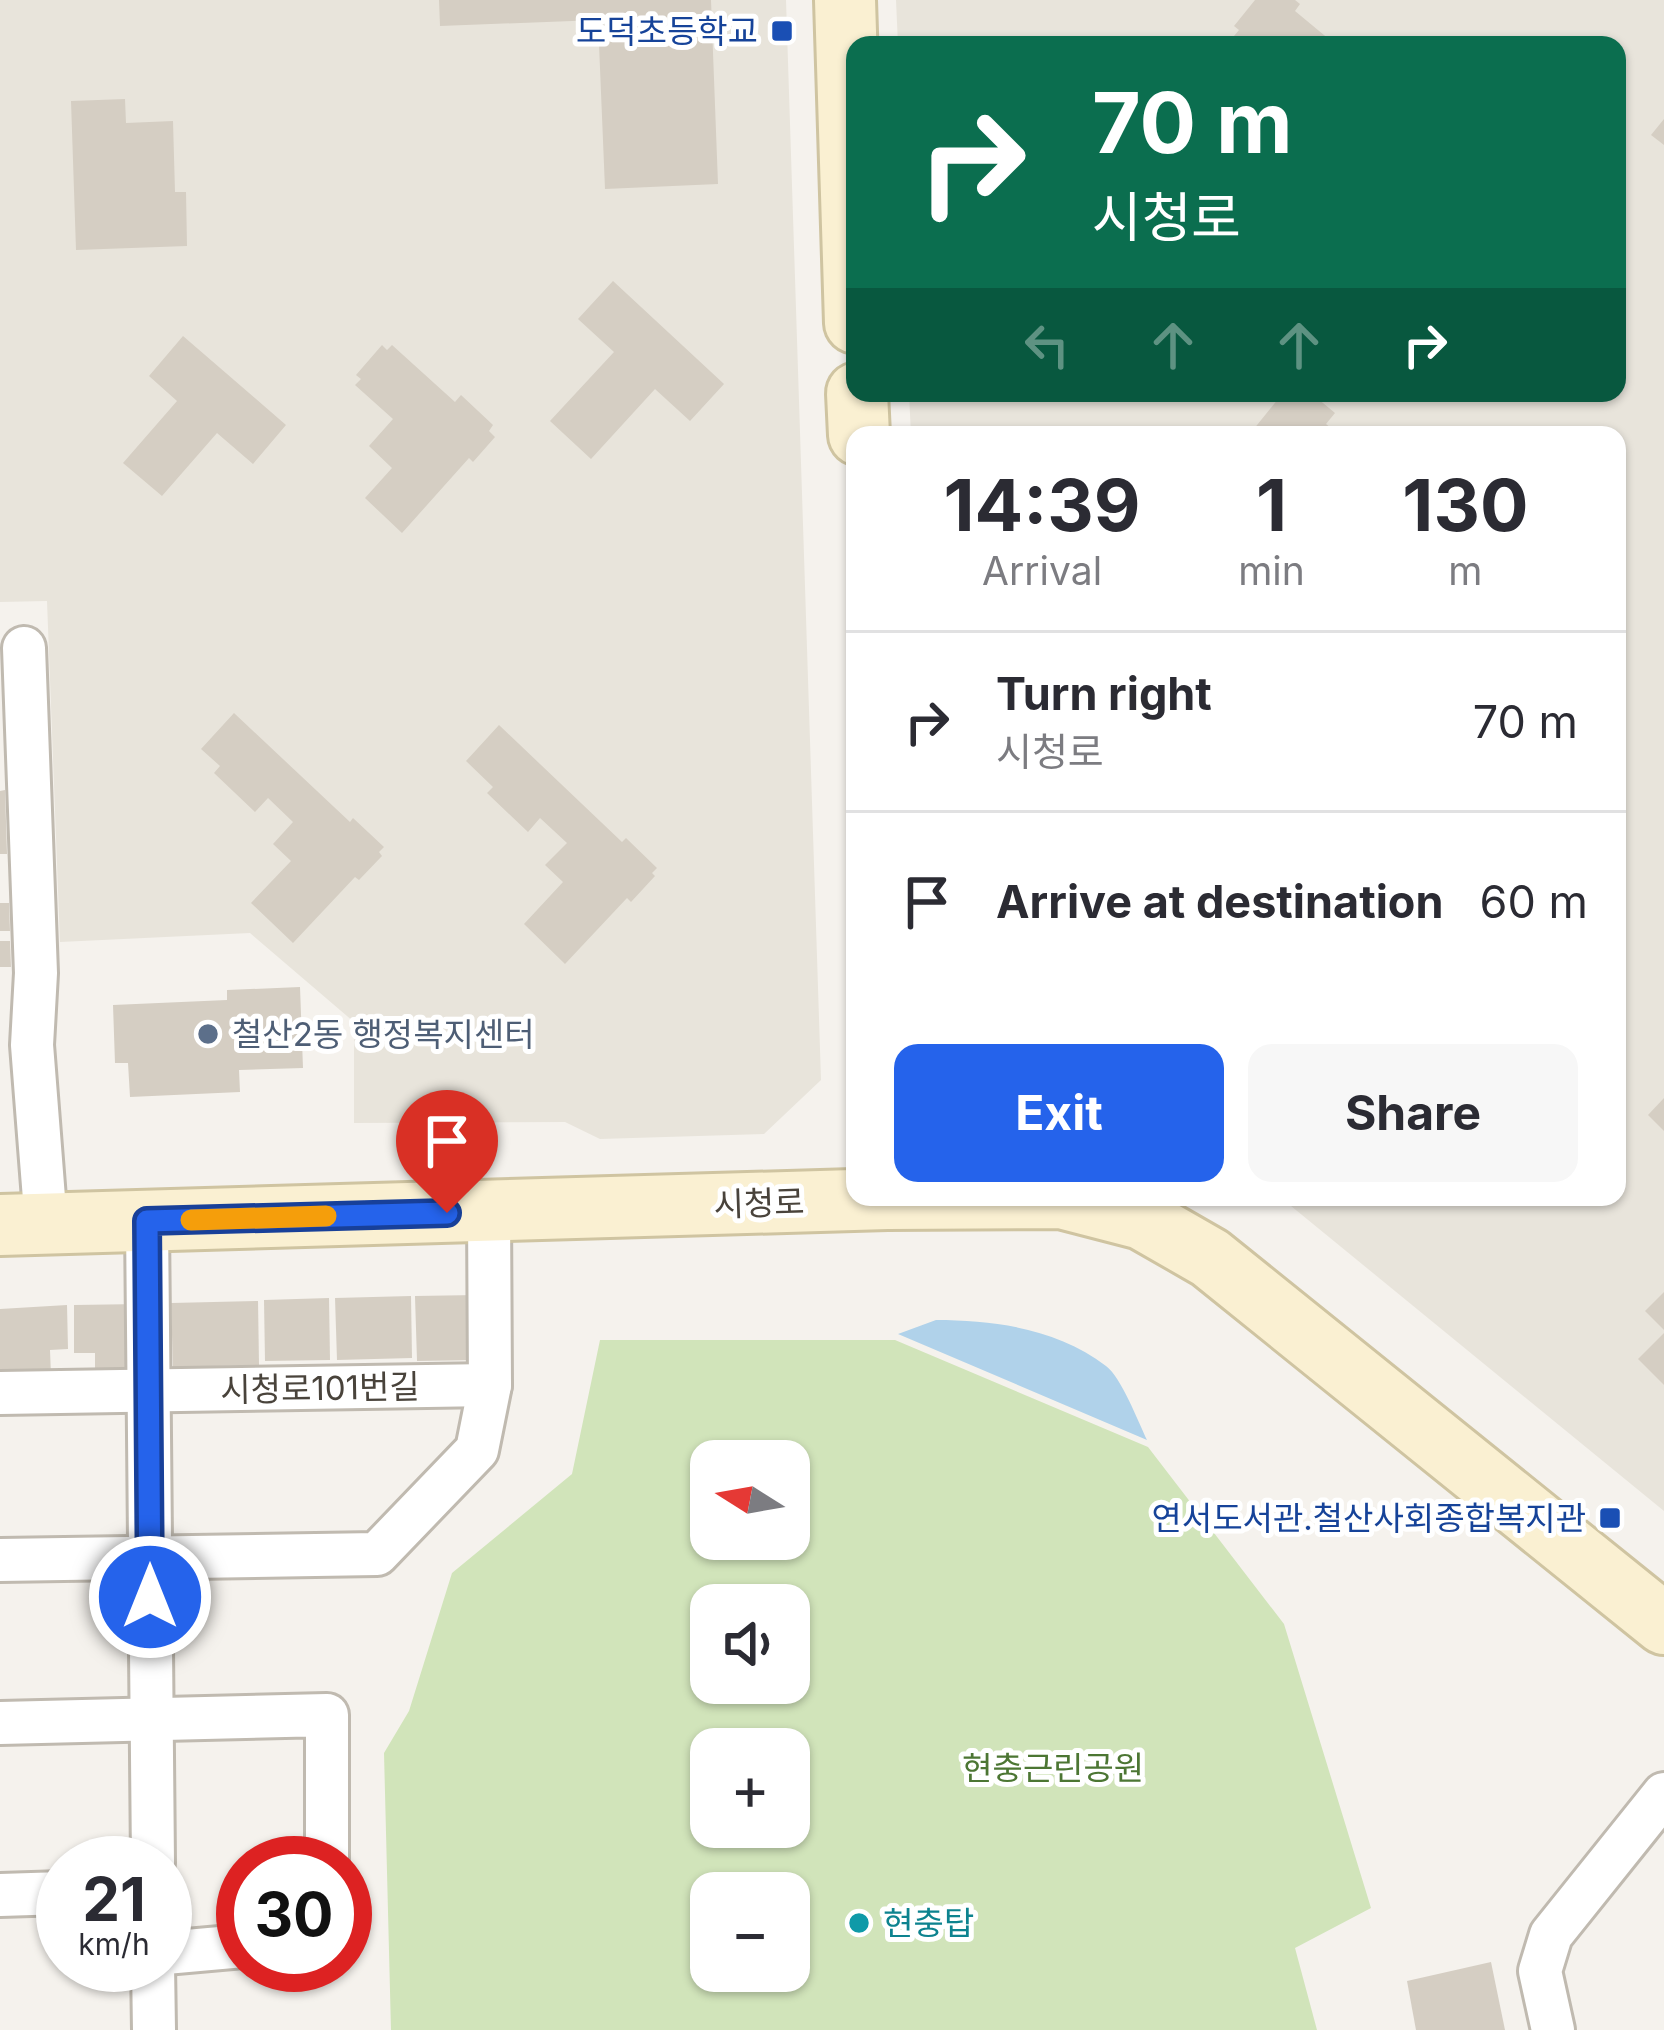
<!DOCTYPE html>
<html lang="en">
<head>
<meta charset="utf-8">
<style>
  :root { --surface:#fff; --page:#f7f7f7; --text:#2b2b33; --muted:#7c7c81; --line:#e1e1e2; --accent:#2563eb }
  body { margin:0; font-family:Inter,"Noto Sans KR",sans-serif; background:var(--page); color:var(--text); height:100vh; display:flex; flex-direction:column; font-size:45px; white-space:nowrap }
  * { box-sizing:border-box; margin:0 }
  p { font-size:39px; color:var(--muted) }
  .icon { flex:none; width:66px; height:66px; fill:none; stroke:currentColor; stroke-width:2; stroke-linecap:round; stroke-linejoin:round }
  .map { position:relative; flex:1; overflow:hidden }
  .side { position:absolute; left:846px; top:426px; width:780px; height:780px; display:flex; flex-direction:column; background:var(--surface); border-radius:24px; box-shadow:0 3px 9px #0004 }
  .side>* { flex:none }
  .guide { position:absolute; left:846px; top:36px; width:780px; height:366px; border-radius:24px; box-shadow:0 3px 9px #0004; background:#0b6e4f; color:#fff; overflow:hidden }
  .needle { width:78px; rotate:281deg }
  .fabs { position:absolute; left:690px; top:1440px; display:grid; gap:24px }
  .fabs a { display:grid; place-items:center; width:120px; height:120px; border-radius:24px; background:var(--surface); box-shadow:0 3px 9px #0004; font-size:60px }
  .speed { position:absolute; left:36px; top:1836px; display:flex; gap:24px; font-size:60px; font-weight:700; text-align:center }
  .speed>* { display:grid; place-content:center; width:156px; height:156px; border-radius:50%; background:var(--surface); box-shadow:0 3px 9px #0004; line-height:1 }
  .speed small { font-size:30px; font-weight:400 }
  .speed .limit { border:18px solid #d22; background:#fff; color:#111 }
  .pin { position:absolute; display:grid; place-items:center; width:102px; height:102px; color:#fff; margin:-123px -51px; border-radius:50% 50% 50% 0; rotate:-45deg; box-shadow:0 0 12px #0007 }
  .pin .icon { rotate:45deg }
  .me { position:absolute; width:132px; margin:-66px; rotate:0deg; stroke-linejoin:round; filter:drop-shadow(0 0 9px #0008) }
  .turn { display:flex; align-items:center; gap:42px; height:252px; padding:0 48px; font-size:54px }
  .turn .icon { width:156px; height:156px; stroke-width:2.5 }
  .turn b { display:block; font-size:84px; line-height:102px }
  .lanes { display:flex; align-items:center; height:114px; padding:0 48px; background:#0003; justify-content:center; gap:60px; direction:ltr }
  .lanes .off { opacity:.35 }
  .eta { display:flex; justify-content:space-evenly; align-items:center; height:204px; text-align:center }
  .eta b { font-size:72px; font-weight:700; line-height:84px }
  .action { display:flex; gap:24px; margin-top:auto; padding:24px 48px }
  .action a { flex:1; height:138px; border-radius:24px; background:var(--accent); color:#fff; font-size:48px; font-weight:700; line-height:138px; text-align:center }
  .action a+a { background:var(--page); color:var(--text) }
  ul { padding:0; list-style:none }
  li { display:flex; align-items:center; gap:36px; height:180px; padding:0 48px; border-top:3px solid var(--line) }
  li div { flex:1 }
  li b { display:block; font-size:45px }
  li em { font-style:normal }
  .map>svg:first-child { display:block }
  .residential { fill:#e8e4db }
  .green { fill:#d1e4ba; fill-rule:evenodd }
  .water { fill:#b0d2ea }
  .building { fill:#d5cec3 }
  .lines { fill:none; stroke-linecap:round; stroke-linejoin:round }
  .minor-casing { stroke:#c0bab0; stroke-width:48 }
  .secondary-casing { stroke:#cfc4a1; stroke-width:66 }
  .minor { stroke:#fff; stroke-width:42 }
  .secondary { stroke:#faf0d2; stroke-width:60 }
  .route-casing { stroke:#184099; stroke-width:30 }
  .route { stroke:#2563eb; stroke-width:21 }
  .slow { stroke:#f59e0b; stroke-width:21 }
  .transit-dot { fill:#1a4fb4; stroke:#fff; stroke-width:4.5 }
  .service-dot { fill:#5c6f8a; stroke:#fff; stroke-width:4.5 }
  .culture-dot { fill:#0f9aa8; stroke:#fff; stroke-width:4.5 }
  .labels { text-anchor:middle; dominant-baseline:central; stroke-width:10; stroke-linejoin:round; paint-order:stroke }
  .transit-label { font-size:33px; fill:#164399; stroke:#fff; text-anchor:end }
  .service-label { font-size:33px; fill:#4e5e75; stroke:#fff; text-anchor:start }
  .street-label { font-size:33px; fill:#49433b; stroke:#fff }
  .park-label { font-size:33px; fill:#4c7633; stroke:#fff }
  .culture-label { font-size:33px; fill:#0d838f; stroke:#fff; text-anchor:start }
</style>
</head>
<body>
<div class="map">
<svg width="1664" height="2030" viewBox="0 0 1664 2030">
  <rect width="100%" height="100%" fill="#f5f2ed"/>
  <!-- residential -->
  <g class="residential">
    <path d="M0 0H786L821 1080 764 1134 600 1139 565 1122 354 1123V1022L250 933 60 942 47 601 0 602Z"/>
    <path d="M896 0H1664V1511L1280 1197H1617V435H911L909 393H1617V45H898Z"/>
  </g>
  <!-- green -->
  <path class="green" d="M600 1340H895L1148 1447 1284 1624 1371 1908 1295 1948 1317 2030H391L384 1753 409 1711 452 1573 572 1474ZM711 1461H789V1539H711ZM711 1605H789V1683H711ZM711 1749H789V1827H711ZM789 1893V1971H711V1893Z"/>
  <!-- water -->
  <path class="water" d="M936 1320C995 1320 1058 1329 1106 1366 1121 1377 1138 1421 1147 1440L898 1334Z"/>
  <!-- building -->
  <g class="building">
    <path d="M439 0H711L718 184 605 189 598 20 440 26Z"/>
    <path d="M1255 0H1295L1300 4 1295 11 1336 45H1232L1229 42 1239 30 1234 26Z"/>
    <path d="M125 99 126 123 173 121 175 192H186L187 246 76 250 71 101Z"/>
    <path d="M1664 119V145L1651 135Z"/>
    <path d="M613 281 724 384 690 421 655 389 591 459 550 421 614 352 578 319Z"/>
    <path d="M183 336 286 425 253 464 217 433 162 496 123 463 177 401 149 376Z"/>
    <path d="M382 345 387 350 392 345 455 402 461 395 493 425 489 431 495 437 473 462 469 458 402 533 365 498 392 468 369 446 393 419 355 385 361 379 356 375Z"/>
    <path d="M1283 393H1311L1335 413 1326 424 1340 435H1260L1253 430Z"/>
    <path d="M234 713 350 822 353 818 384 847 379 852 382 856 359 880 355 877 293 943 251 903 291 861 273 844 293 822 268 798 255 812 214 773 220 766 201 749Z"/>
    <path d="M499 725 622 842 626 838 657 868 652 873 655 876 631 902 627 898 565 964 524 924 563 882 545 865 567 843 540 818 528 832 487 793 493 787 466 761Z"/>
    <path d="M5 790 7 854H0V791Z"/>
    <path d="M0 903H9L10 931H0Z"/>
    <path d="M0 941H10L11 967H0Z"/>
    <path d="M300 987 303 1068 239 1070 240 1092 130 1097 128 1063H115L113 1005 227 1000V990Z"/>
    <path d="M1664 1098V1131L1648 1115Z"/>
    <path d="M1664 1292V1330L1645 1311Z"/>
    <path d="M477 1295 479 1360 417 1361 415 1296Z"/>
    <path d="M411 1296 412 1358 337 1360 335 1298Z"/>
    <path d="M329 1298 330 1360 265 1361 264 1300Z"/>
    <path d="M258 1301 259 1365 173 1367 171 1303Z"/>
    <path d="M141 1304 143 1372H95V1353H74V1305Z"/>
    <path d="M67 1305 68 1349 50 1350 51 1376 0 1378V1309Z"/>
    <path d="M1664 1333V1385L1638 1359Z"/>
    <path d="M1491 1962 1505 2030H1416L1407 1981Z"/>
  </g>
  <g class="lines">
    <!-- minor casing -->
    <g class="minor-casing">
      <g id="minor">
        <path d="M24 648 36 973 32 1045 46 1224"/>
        <path d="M147 1221 153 1863"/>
        <path d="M0 1393 490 1385"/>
        <path d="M0 1560 377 1554 477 1450 490 1385 489 1212"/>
        <path d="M0 1723 327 1715V1863"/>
        <path d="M0 1895 63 1893"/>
        <path d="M165 1953 243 1946"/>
        <path d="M153 1965 154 2030"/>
        <path d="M1553 2030 1540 1971 1551 1935 1664 1794"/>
      </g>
    </g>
    <!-- secondary casing -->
    <g class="secondary-casing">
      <g id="secondary">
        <path d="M845 0 855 323"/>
        <path d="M857 393 859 435"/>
        <path d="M0 1225 887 1199 1061 1198 1142 1219 1210 1258 1664 1624"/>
      </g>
    </g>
    <!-- minor -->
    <use href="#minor" class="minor"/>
    <!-- secondary -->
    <use href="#secondary" class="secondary"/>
  </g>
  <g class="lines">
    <!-- route casing -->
    <g class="route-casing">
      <path id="route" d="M150 1597 147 1221 447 1213"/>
    </g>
    <!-- route -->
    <use href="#route" class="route"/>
    <!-- slow -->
    <path class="slow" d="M191 1220 326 1216"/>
  </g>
  <!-- markers -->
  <g class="transit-dot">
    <rect x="770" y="19" width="24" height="24" rx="6"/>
    <rect x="1598" y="1506" width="24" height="24" rx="6"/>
  </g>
  <circle class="service-dot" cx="208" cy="1034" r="12"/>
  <circle class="culture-dot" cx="859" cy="1923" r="12"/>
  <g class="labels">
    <!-- transit labels -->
    <g class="transit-label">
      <text x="758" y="31">도덕초등학교</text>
      <text x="1586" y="1518">연서도서관.철산사회종합복지관</text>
    </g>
    <!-- service labels -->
    <g class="service-label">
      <text x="232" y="1034">철산2동 행정복지센터</text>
    </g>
    <!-- street labels -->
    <g class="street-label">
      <text transform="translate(759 1203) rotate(-2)">시청로</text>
      <text transform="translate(320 1388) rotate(-1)">시청로101번길</text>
    </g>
    <!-- park labels -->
    <g class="park-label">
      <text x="1053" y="1768">현충근린공원</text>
    </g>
    <!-- culture labels -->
    <g class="culture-label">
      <text x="883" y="1923">현충탑</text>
    </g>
  </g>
</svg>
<div class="fabs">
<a><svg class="needle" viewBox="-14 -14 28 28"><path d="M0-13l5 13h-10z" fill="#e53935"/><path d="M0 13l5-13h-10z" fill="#7c7c81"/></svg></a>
<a><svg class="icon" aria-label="sound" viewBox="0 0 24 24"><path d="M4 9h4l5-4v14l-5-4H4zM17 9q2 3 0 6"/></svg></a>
<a>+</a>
<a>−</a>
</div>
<div class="speed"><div>21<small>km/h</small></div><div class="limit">30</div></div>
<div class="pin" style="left:447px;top:1213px;background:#d93025"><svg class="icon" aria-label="arrive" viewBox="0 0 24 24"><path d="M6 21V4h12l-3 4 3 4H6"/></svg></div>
<svg class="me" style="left:150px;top:1597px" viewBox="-20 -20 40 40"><circle r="17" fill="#2563eb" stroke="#fff" stroke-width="3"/><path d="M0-11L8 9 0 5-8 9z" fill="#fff"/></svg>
<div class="guide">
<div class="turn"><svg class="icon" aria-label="right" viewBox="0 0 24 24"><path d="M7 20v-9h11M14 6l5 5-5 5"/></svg><div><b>70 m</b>시청로</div></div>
<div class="lanes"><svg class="icon off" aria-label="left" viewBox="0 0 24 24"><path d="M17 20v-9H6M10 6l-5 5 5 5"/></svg><svg class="icon off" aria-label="ahead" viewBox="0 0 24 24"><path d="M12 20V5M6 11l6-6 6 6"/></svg><svg class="icon off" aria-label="ahead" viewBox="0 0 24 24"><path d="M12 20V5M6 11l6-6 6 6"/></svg><svg class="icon" aria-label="right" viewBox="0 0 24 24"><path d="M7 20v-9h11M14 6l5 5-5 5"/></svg></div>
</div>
<section class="side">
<div class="eta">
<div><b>14:39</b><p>Arrival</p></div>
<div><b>1</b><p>min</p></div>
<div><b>130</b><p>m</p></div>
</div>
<ul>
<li><svg class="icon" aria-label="right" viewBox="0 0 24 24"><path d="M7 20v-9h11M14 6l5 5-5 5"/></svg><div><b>Turn right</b><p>시청로</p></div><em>70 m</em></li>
<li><svg class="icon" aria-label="arrive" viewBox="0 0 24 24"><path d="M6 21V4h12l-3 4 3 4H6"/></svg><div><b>Arrive at destination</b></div><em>60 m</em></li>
</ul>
<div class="action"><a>Exit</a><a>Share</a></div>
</section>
</div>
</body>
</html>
